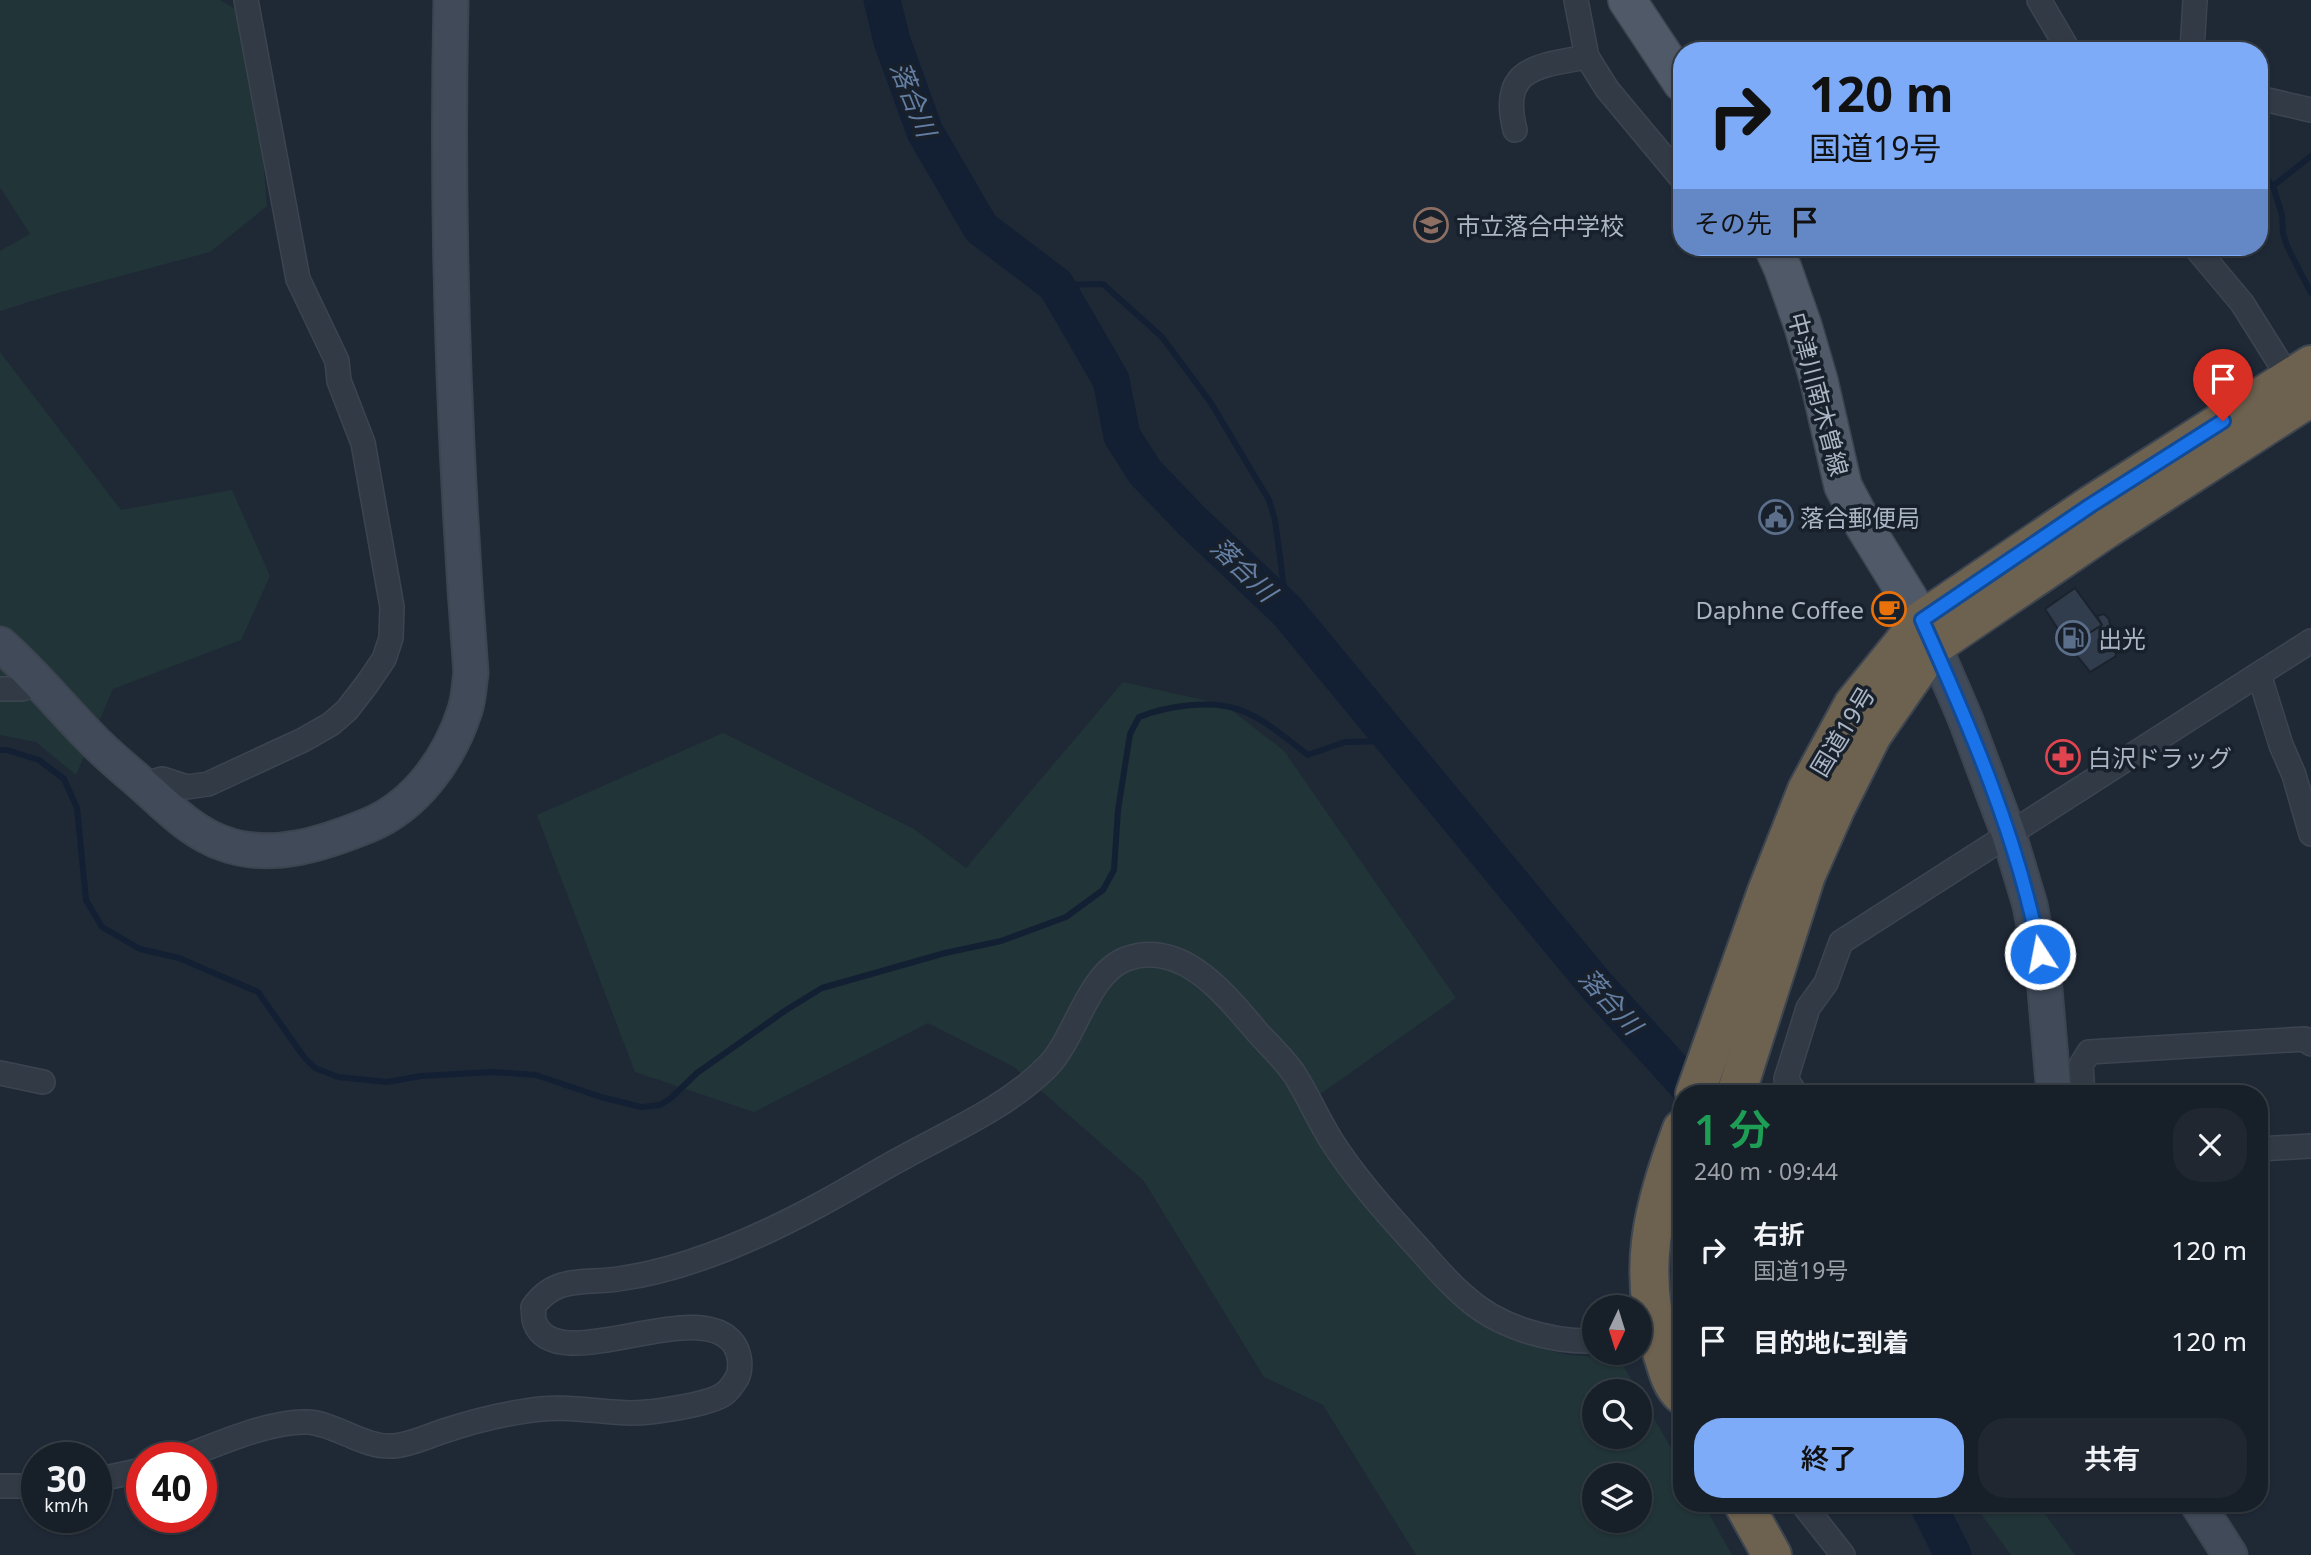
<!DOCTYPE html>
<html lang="ja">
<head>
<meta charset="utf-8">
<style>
  :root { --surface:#171f28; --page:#202730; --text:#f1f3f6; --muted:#9ea2a8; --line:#363d45; --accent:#7dabf8 }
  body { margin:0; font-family:"Noto Sans","Noto Sans JP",sans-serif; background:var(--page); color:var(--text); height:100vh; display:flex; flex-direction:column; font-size:26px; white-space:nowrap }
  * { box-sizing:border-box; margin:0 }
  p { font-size:23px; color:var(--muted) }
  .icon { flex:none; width:38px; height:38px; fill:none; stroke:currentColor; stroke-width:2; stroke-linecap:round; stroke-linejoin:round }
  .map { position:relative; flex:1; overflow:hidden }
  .details { position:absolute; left:1673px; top:1085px; width:595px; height:427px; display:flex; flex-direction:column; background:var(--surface); border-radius:28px; box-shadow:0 2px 5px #0004,0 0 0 2px var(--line) }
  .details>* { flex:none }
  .guide { position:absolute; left:1673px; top:42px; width:595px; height:214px; border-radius:28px; box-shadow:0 2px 5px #0004,0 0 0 2px var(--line); background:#7dabf8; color:#111; overflow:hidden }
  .needle { width:46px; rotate:184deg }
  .controls { position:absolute; left:1582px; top:1295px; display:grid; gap:14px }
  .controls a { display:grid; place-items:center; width:70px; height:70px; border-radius:50%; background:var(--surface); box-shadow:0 2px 5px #0004,0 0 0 2px var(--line); font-size:35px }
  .speed { position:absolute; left:21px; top:1442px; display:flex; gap:14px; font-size:35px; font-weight:700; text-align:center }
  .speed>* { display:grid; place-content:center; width:91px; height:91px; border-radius:50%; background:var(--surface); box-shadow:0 2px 5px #0004,0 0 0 2px var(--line); line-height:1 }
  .speed small { font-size:18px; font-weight:400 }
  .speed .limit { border:10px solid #d22; background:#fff; color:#111 }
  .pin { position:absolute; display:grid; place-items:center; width:60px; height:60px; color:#fff; margin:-72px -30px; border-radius:50% 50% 50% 0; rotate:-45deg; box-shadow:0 0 7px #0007 }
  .pin .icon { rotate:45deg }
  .me { position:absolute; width:77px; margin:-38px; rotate:349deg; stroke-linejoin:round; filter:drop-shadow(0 0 5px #0008) }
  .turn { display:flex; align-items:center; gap:24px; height:147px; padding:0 21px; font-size:32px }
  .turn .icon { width:91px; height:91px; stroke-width:2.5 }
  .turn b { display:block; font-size:49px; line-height:60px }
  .then { display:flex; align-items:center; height:66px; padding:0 21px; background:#0003; gap:14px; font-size:26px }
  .round { display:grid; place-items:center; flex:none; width:74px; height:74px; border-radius:28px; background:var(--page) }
  .headline { display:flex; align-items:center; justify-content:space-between; height:119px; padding:0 21px }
  h1 { font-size:42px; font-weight:600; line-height:52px; color:#1e9e55 }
  .primary-button { display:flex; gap:14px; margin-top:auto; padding:14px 21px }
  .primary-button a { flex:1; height:80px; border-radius:28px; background:var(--accent); color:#111; font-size:28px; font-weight:600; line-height:80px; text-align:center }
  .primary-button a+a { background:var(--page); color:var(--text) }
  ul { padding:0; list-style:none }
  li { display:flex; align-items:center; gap:21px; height:91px; padding:0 21px }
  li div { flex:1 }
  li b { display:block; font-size:26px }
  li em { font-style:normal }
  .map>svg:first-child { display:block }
  .green { fill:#213437; fill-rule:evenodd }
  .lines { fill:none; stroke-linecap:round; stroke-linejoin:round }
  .stream { stroke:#132033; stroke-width:6 }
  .river { stroke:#132033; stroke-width:37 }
  .building { fill:#313d4d; stroke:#1a222d; stroke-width:2 }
  .street-casing { stroke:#3c4450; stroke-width:26 }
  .secondary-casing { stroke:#3c4450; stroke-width:37 }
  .primary-casing { stroke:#3c4450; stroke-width:40 }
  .highway-casing { stroke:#3d4551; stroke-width:42 }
  .street { stroke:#323a46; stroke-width:23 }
  .secondary { stroke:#404a59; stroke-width:33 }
  .primary { stroke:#505967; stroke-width:37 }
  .highway { stroke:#6d614f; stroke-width:38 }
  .route-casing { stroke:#114b97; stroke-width:18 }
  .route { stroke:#1a73e8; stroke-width:12 }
  .labels { text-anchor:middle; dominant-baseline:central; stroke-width:7; stroke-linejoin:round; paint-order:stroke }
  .poi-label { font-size:24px; fill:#acb5c4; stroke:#18202b; text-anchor:start }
  .street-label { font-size:24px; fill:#acb5c4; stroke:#18202b }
  .water-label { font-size:26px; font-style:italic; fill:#647fa3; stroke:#18202b }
</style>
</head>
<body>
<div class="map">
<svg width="2311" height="1555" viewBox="0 0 2311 1555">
  <rect width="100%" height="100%" fill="#1f2936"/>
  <!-- green -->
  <g class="green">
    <path d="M0 0H220L251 18 267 206 210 252 61 292 0 311V251L30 234 0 187Z"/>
    <path d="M0 352 121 510 232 490 270 576 241 640 113 689 76 775 36 742 0 735Z"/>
    <path d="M1123 682 1225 705 1284 751 1456 998 1302 1107 1479 1319 1518 1342 1568 1355 1623 1359V1365L1638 1391H1594V1437H1640V1394L1682 1467V1503H1703L1732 1555H1416L1323 1405 1264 1377 1144 1181 1014 1067 928 1023 754 1112 635 1072 537 815 723 733 914 829 966 868ZM1594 1475H1640V1521H1594Z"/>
    <path d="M1973 1503H2037L2075 1555H2011Z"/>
  </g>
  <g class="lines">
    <!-- stream -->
    <g class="stream">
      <path d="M2259 171 2273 186 2282 215 2283 233 2287 246 2311 293"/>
      <path d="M2273 186 2311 156"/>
      <path d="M1056 285 1103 284 1162 337 1211 403 1269 500 1275 520 1287 611"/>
      <path d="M0 750H7L39 760 64 779 77 808 86 900 102 927 140 949 179 958 258 992 304 1057 315 1068 338 1077 387 1082 421 1076 492 1072 536 1075 601 1097 641 1107 660 1105 671 1098 697 1073 786 1010 822 988 945 953 1001 941 1066 917 1103 890 1114 870 1118 810 1130 734 1139 717C1167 706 1211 699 1240 710 1265 719 1288 740 1308 755L1345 742 1394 741"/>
    </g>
    <!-- river -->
    <g class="river">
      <path d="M882 0 892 41 925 132 981 228 1056 285 1111 380 1122 436 1145 472 1191 520 1287 611 1596 985 1695 1094"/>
      <path d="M1927 1503 1953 1555"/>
    </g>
  </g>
  <!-- building -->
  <g class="building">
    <path d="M2075 588 2102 625 2069 646 2045 609Z"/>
    <path d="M2104 614 2109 619 2116 656 2090 672 2069 646 2102 625 2097 616Z"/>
  </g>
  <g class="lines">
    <!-- street casing -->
    <g class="street-casing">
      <g id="street">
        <path d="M1576 0 1587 57 1607 89 1682 179"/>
        <path d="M2039 0 2069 51"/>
        <path d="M2192 51 2195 0"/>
        <path d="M2259 98 2311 110"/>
        <path d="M1515 130C1499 67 1538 66 1587 57"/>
        <path d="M2195 247 2242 303 2296 389"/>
        <path d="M2311 641 2259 674 2281 745 2294 775 2311 834"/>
        <path d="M0 689H22L40 683"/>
        <path d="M143 785 162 779 187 787 208 784 303 740 331 724 347 710 367 684 384 659 391 638 392 607 363 443 339 381 337 361 298 279 246 0"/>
        <path d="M0 1073 43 1082"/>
        <path d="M1796 1094 1786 1079 1808 1008 1826 983 1841 942 2259 674"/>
        <path d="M2083 1094 2081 1065 2089 1052 2305 1039 2311 1044"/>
        <path d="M2259 1149 2311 1146"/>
        <path d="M181 1458C216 1445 271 1420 308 1422 337 1424 363 1448 393 1446 410 1445 428 1436 444 1431 471 1422 498 1415 526 1411 561 1404 596 1412 631 1413 651 1413 708 1405 724 1394 730 1390 733 1384 737 1378 742 1368 740 1352 733 1343 696 1295 557 1379 535 1323 533 1319 534 1312 533 1307 556 1275 583 1284 618 1279 686 1270 762 1236 821 1204 849 1189 876 1172 904 1157 953 1130 1007 1107 1047 1067 1076 1038 1087 974 1126 959 1183 938 1227 997 1259 1034 1271 1047 1285 1060 1295 1075 1308 1096 1318 1119 1331 1140 1354 1176 1383 1209 1412 1241 1429 1259 1444 1279 1463 1295 1497 1327 1549 1342 1594 1341"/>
        <path d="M96 1480 142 1470"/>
        <path d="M0 1486H37"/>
        <path d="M1802 1503 1843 1555"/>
      </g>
    </g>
    <!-- secondary casing -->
    <g class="secondary-casing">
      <g id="secondary">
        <path d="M0 644C32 672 59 705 89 736 106 754 125 769 144 786 169 808 192 833 225 844 273 861 325 843 369 825 417 805 450 757 465 710 469 698 469 685 471 673 454 449 446 224 451 0"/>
        <path d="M1934 646 1965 718 2009 835 2030 905 2044 978 2054 1094"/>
        <path d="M2197 1503 2230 1555"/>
      </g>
    </g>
    <!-- primary casing -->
    <g class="primary-casing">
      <g id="primary">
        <path d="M1627 0 1682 83"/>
        <path d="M1773 247 1783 269 1803 326 1819 381 1843 486 1863 524 1922 620 1934 646"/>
      </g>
    </g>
    <!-- highway casing -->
    <g class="highway-casing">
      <g id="highway">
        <path d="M1695 1094 1766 894 1807 790 1853 705 1922 620 2091 505 2311 365"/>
        <path d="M1736 1094 1806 875 1836 807 1872 735 1934 646 2106 529 2306 400"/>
        <path d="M1682 1129C1653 1208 1636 1269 1662 1352 1667 1367 1670 1384 1682 1395"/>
        <path d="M1743 1503 1772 1555"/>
      </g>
    </g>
    <!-- street -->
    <use href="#street" class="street"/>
    <!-- secondary -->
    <use href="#secondary" class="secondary"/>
    <!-- primary -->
    <use href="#primary" class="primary"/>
    <!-- highway -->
    <use href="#highway" class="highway"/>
  </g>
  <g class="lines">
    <!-- route casing -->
    <g class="route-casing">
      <path id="route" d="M2040 954C2018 838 1970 727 1922 620L2091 505 2223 421"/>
    </g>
    <!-- route -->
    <use href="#route" class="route"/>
  </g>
  <!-- icons -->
  <defs>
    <g id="school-ring" transform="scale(1.75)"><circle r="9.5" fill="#18202b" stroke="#8d6e63" stroke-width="1.5"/><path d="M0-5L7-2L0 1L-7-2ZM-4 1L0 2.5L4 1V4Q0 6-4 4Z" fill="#8d6e63"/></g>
    <g id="civic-ring" transform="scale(1.75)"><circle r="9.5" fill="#18202b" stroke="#5c6f8a" stroke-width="1.5"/><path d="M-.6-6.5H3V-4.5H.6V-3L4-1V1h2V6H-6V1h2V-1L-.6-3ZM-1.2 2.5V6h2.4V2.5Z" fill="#5c6f8a"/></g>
    <g id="cafe-ring" transform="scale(1.75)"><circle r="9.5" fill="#18202b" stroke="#e8710a" stroke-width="1.5"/><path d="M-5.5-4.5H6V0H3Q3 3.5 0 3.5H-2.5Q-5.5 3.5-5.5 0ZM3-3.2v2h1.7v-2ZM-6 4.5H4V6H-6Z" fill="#e8710a"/></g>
    <g id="fuel-ring" transform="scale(1.75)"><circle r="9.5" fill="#18202b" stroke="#5c6f8a" stroke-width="1.5"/><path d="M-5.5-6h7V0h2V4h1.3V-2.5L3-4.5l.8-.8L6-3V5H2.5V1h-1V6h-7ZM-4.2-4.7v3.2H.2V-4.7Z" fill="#5c6f8a"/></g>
    <g id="pharmacy-ring" transform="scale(1.75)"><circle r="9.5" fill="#18202b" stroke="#e0444e" stroke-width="1.5"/><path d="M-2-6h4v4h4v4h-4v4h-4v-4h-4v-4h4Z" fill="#e0444e"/></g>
  </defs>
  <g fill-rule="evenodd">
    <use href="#school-ring" x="1431" y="225"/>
    <use href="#civic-ring" x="1776" y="517"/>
    <use href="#cafe-ring" x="1889" y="609"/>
    <use href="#fuel-ring" x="2073" y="638"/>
    <use href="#pharmacy-ring" x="2063" y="757"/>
  </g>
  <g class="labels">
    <!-- poi labels -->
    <g class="poi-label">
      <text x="1456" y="225">市立落合中学校</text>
      <text x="1800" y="517">落合郵便局</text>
      <text x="1864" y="609" text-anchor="end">Daphne Coffee</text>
      <text x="2098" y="638">出光</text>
      <text x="2088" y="757">白沢ドラッグ</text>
    </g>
    <!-- street labels -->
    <g class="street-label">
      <text transform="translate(1819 394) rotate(75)">中津川南木曽線</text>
      <text transform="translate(1842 731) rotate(-59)">国道19号</text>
    </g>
    <!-- water labels -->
    <g class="water-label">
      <text transform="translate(914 99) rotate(68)">落合川</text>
      <text transform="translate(1244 569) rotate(44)">落合川</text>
      <text transform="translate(1611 1001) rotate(48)">落合川</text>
    </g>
  </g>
</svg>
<div class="controls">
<a><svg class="needle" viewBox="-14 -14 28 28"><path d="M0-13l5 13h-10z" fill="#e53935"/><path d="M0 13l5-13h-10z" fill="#9ea2a8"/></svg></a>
<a><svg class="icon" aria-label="search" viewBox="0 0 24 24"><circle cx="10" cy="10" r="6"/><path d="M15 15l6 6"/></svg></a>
<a><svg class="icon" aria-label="layers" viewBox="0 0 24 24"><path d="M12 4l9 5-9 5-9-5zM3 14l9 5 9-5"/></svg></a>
</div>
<div class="speed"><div>30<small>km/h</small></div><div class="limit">40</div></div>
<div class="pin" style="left:2223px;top:421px;background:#d93025"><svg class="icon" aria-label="arrive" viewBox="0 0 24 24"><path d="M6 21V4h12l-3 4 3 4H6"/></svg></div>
<svg class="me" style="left:2040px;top:954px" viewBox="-20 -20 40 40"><circle r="17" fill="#1a73e8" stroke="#fff" stroke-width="3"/><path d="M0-11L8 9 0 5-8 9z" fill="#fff"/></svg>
<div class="guide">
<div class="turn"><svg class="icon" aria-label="right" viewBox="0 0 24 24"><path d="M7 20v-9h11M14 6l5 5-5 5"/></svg><div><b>120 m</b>国道19号</div></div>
<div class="then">その先<svg class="icon" aria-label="arrive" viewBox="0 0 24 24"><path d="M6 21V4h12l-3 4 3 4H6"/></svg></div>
</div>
<section class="details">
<div class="headline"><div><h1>1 分</h1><p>240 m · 09:44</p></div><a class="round"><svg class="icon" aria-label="close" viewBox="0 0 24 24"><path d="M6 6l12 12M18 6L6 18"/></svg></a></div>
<ul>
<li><svg class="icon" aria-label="right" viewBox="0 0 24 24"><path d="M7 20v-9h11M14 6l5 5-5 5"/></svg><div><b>右折</b><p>国道19号</p></div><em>120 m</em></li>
<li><svg class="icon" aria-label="arrive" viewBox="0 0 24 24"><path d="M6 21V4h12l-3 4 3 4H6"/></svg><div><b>目的地に到着</b></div><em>120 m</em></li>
</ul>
<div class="primary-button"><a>終了</a><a>共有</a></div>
</section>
</div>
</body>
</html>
